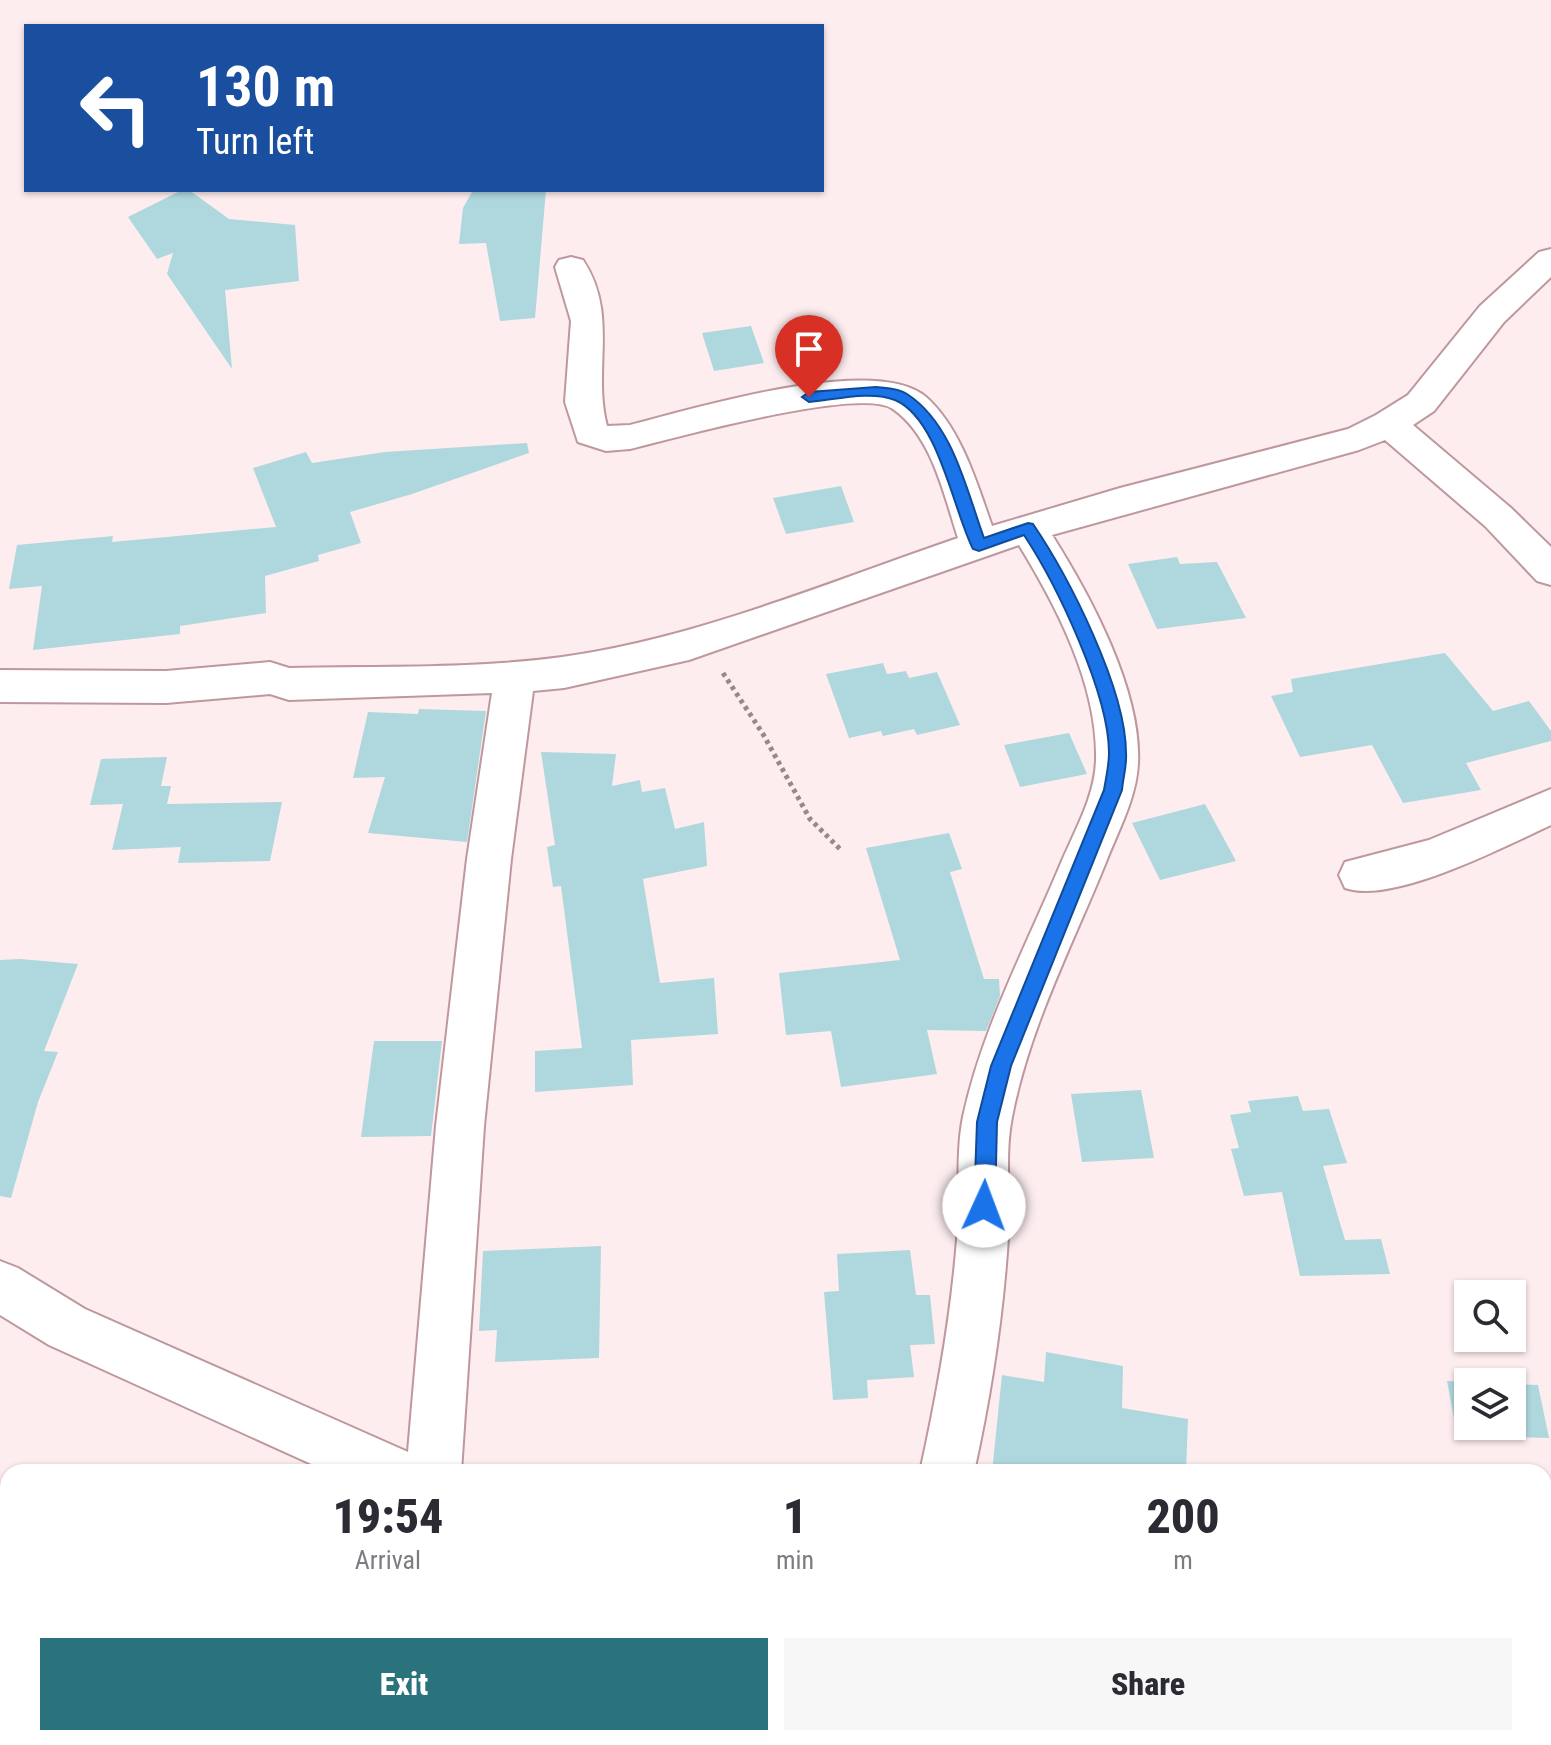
<!DOCTYPE html>
<html lang="en">
<head>
<meta charset="utf-8">
<style>
  :root { --surface:#fff; --page:#f7f7f7; --text:#2b2b33; --muted:#7c7c81; --accent:#2a727c }
  body { margin:0; font-family:"Roboto Condensed",sans-serif; background:var(--page); color:var(--text); height:100vh; display:flex; flex-direction:column; font-size:30px; white-space:nowrap }
  * { box-sizing:border-box; margin:0 }
  p { font-size:26px; color:var(--muted) }
  .icon { flex:none; width:44px; height:44px; fill:none; stroke:currentColor; stroke-width:2; stroke-linecap:round; stroke-linejoin:round }
  .map { position:relative; flex:1; overflow:hidden }
  .drawer { position:absolute; left:0px; top:1464px; width:1552px; height:282px; display:flex; flex-direction:column; background:var(--surface); border-radius:24px 24px 0 0; box-shadow:0 2px 6px #0004 }
  .drawer>* { flex:none }
  .guide { position:absolute; left:24px; top:24px; width:800px; height:168px; border-radius:0px; box-shadow:0 2px 6px #0004; background:#1a4fa0; color:#fff; overflow:hidden }
  .controls { position:absolute; left:1454px; top:1280px; display:grid; gap:16px }
  .controls a { display:grid; place-items:center; width:72px; height:72px; border-radius:0px; background:var(--surface); box-shadow:0 2px 6px #0004; font-size:40px }
  .pin { position:absolute; display:grid; place-items:center; width:68px; height:68px; color:#fff; margin:-82px -34px; border-radius:50% 50% 50% 0; rotate:-45deg; box-shadow:0 0 8px #0007 }
  .pin .icon { rotate:45deg }
  .me { position:absolute; width:88px; margin:-44px; rotate:2deg; stroke-linejoin:round; filter:drop-shadow(0 0 6px #0008) }
  .turn { display:flex; align-items:center; gap:28px; height:168px; padding:0 40px; font-size:36px }
  .turn .icon { width:104px; height:104px; stroke-width:2.5 }
  .turn b { display:block; font-size:56px; line-height:68px }
  .eta { display:flex; justify-content:space-evenly; align-items:center; height:136px; text-align:center }
  .eta b { font-size:48px; font-weight:800; line-height:56px }
  .cta { display:flex; gap:16px; margin-top:auto; padding:16px 40px }
  .cta a { flex:1; height:92px; border-radius:0px; background:var(--accent); color:#fff; font-size:32px; font-weight:800; line-height:92px; text-align:center }
  .cta a+a { background:var(--page); color:var(--text) }
  .map>svg:first-child { display:block }
  .building { fill:#aed8de }
  .lines { fill:none; stroke-linecap:round; stroke-linejoin:round }
  .minor-casing { stroke:#be989e; stroke-width:4 }
  .path { stroke:#97888a; stroke-width:5; stroke-dasharray:4 4; stroke-linecap:butt }
  .minor { fill:#fff; fill-rule:evenodd }
  .route { fill:#1a73e8; stroke:#114b97; stroke-width:2 }
</style>
</head>
<body>
<div class="map">
<svg width="1551" height="1745" viewBox="0 0 1551 1745">
  <rect width="100%" height="100%" fill="#fdedef"/>
  <!-- building -->
  <g class="building">
    <path d="M182 190H189L229 219 295 225 299 281 225 290 232 369 167 274 173 253 157 259 128 217Z"/>
    <path d="M473 190H546L535 318 500 321 486 243 459 244 463 208Z"/>
    <path d="M751 326 764 363 714 371 702 333Z"/>
    <path d="M527 443 529 453 412 494 350 512 361 543 318 555 319 561 265 576 266 613 180 626V634L33 650 42 586 9 589 17 545 113 536 112 542 276 527 253 468 306 452 312 463 385 452Z"/>
    <path d="M841 486 854 522 786 534 773 498Z"/>
    <path d="M1177 557 1180 564 1217 562 1246 618 1157 629 1128 564Z"/>
    <path d="M1445 653 1493 711 1529 701 1551 731V741L1466 763 1481 790 1403 803 1372 745 1300 757 1271 696 1293 692 1291 679Z"/>
    <path d="M883 663 887 674 906 671 909 678 937 672 960 725 917 735 914 729 883 736 881 731 849 738 826 674Z"/>
    <path d="M419 709 486 711 467 842 368 833 385 777 353 778 368 712 418 714Z"/>
    <path d="M1069 733 1087 774 1020 787 1004 745Z"/>
    <path d="M541 752 616 754 612 786 640 780 642 792 665 788 675 829 704 822 707 866 643 879 660 983 714 978 718 1034 631 1040 633 1085 535 1092V1051L582 1048 561 886 553 887 547 847 555 845Z"/>
    <path d="M167 757 161 786H171L167 804 282 802 270 861 178 863 181 847 112 850 123 804 90 805 101 759Z"/>
    <path d="M1205 804 1236 861 1160 880 1132 823Z"/>
    <path d="M949 833 962 869 950 872 984 979H999L1000 996 986 1031 927 1030 937 1074 841 1087 831 1031 786 1035 779 973 900 960 866 848Z"/>
    <path d="M20 959 78 964 44 1051 58 1052 38 1102 11 1198 0 1196V960Z"/>
    <path d="M374 1041H442L431 1136 361 1137Z"/>
    <path d="M1141 1090 1154 1158 1082 1162 1071 1094Z"/>
    <path d="M1298 1096 1303 1111 1329 1109 1347 1163 1323 1166 1345 1240 1381 1239 1390 1274 1300 1276 1282 1192 1244 1196 1231 1149 1239 1148 1230 1115 1251 1112 1248 1101Z"/>
    <path d="M601 1246 599 1358 495 1362 497 1330 479 1331 483 1251Z"/>
    <path d="M910 1250 916 1295H930L935 1344 910 1345 914 1377 867 1380 868 1398 833 1400 824 1292 839 1291 837 1254Z"/>
    <path d="M1046 1352 1123 1366 1122 1408 1188 1419 1186 1472H992L1002 1375 1044 1382Z"/>
    <path d="M1447 1381 1471 1382H1468V1426H1512V1384L1538 1385 1549 1438 1457 1435Z"/>
  </g>
  <g class="lines">
    <!-- minor casing -->
    <g class="minor-casing">
      <g id="minor">
        <path d="M1551 249V277L1504 322 1434 411 1413 425 1511 508 1551 547V585L1537 581 1485 526 1385 440 1359 450 1052 535C1090 595 1142 691 1138 764 1136 799 1118 831 1106 862 1072 946 1029 1028 1012 1117 1004 1157 1011 1198 1008 1238 1003 1317 991 1395 974 1472H920C937 1395 951 1317 957 1239 961 1198 955 1157 963 1117 982 1028 1026 947 1061 863 1075 830 1095 796 1096 760 1098 686 1057 607 1019 545L689 660 564 688 533 691 511 859 484 1126 461 1472H329L49 1345 0 1315V1261L18 1268 85 1309 408 1452 436 1126 467 859 492 693 289 700 270 694 166 703 0 702V670L166 671 270 662 289 668C379 666 473 669 562 657 698 638 829 582 958 538 944 495 932 436 893 409 861 386 674 438 630 449L606 451 578 442 565 402 571 321 555 267 559 260 571 257 583 260C619 314 592 369 607 426L630 425C693 409 875 353 926 397 961 428 977 484 992 526L1120 488 1348 429 1376 415 1408 395 1480 306 1539 252Z"/>
        <path d="M1551 789V825C1505 846 1393 905 1345 888L1339 875 1345 862 1429 840Z"/>
        <path d="M1545 1715 1551 1718V1745H1471L1474 1738H1544Z"/>
        <path d="M910 1738H983L986 1745H913Z"/>
      </g>
    </g>
    <!-- path -->
    <path class="path" d="M723 673 763 734 810 819 842 851"/>
    <!-- minor -->
    <use href="#minor" class="minor"/>
  </g>
  <!-- route -->
  <path class="route" d="M876 387C885 388 899 388 907 394 953 424 966 489 984 538L1028 523 1033 524C1069 577 1126 689 1126 753 1127 765 1123 778 1122 790L1011 1066 997 1122 995 1206 992 1213 984 1216 977 1213 974 1206 977 1122 991 1066 1104 790C1106 778 1109 765 1109 753 1109 694 1057 585 1024 535L979 551 973 549C953 510 939 419 895 400 871 390 834 400 809 402L802 397 809 392Z"/>
</svg>
<div class="controls">
<a><svg class="icon" aria-label="search" viewBox="0 0 24 24"><circle cx="10" cy="10" r="6"/><path d="M15 15l6 6"/></svg></a>
<a><svg class="icon" aria-label="layers" viewBox="0 0 24 24"><path d="M12 4l9 5-9 5-9-5zM3 14l9 5 9-5"/></svg></a>
</div>
<div class="pin" style="left:809px;top:397px;background:#d93025"><svg class="icon" aria-label="arrive" viewBox="0 0 24 24"><path d="M6 21V4h12l-3 4 3 4H6"/></svg></div>
<svg class="me" style="left:984px;top:1206px" viewBox="-20 -20 40 40"><circle r="19" fill="#fff"/><path d="M0-13L10 11 0 6-10 11z" fill="#1a73e8"/></svg>
<div class="guide">
<div class="turn"><svg class="icon" aria-label="left" viewBox="0 0 24 24"><path d="M17 20v-9H6M10 6l-5 5 5 5"/></svg><div><b>130 m</b>Turn left</div></div>
</div>
<section class="drawer">
<div class="eta">
<div><b>19:54</b><p>Arrival</p></div>
<div><b>1</b><p>min</p></div>
<div><b>200</b><p>m</p></div>
</div>
<div class="cta"><a>Exit</a><a>Share</a></div>
</section>
</div>
</body>
</html>
